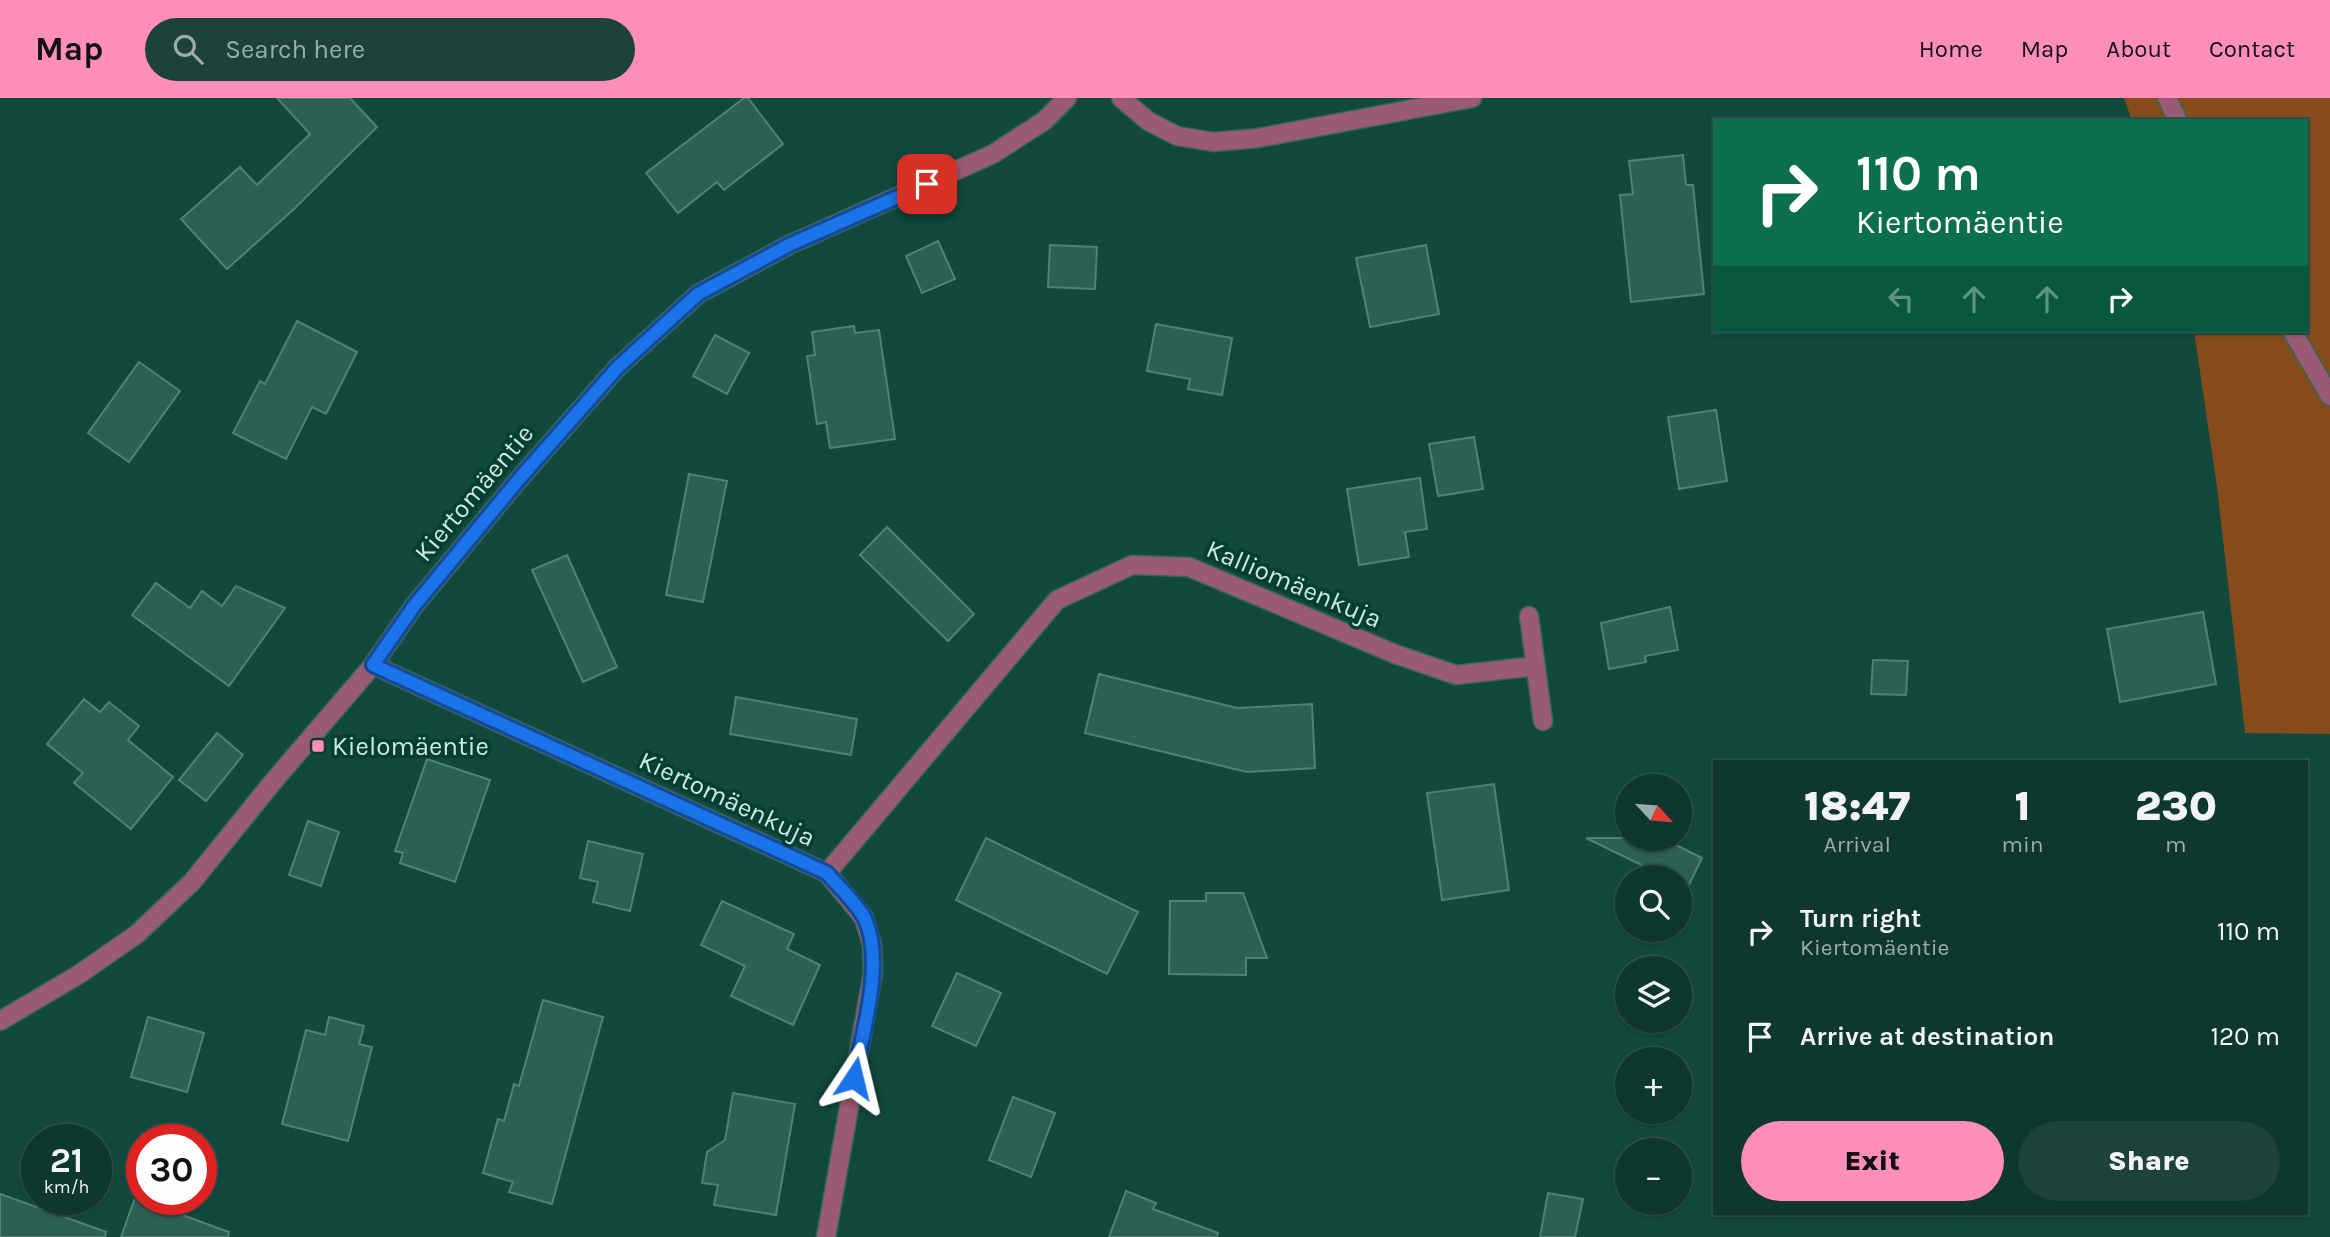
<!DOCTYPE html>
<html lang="en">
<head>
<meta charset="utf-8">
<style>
  :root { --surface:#0e372e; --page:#1c423a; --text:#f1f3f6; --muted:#9bacaa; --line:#2e514a; --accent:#ff8ebb }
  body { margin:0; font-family:Karla,sans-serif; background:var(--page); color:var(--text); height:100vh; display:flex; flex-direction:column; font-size:26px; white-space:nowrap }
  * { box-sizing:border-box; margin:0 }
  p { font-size:23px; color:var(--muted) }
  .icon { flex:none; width:38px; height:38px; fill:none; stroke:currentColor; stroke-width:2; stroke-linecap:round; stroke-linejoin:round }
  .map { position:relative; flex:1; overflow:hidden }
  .panel { position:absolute; left:1713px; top:662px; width:595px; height:455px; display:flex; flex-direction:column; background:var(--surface); border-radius:0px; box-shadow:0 2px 5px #0004,0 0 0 2px var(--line) }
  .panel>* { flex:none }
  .top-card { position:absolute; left:1713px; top:21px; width:595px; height:214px; border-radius:0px; box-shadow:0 2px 5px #0004,0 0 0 2px var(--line); background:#0b6e4f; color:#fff; overflow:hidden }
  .needle { width:46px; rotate:116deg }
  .tools { position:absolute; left:1615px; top:676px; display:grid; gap:14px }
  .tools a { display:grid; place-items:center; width:77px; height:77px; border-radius:50%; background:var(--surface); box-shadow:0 2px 5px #0004,0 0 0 2px var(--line); font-size:35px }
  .speed { position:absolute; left:21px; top:1026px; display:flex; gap:14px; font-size:35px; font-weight:700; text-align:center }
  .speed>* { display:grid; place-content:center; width:91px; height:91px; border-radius:50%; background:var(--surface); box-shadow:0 2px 5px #0004,0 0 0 2px var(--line); line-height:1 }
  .speed small { font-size:18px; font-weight:400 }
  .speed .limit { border:10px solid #d22; background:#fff; color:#111 }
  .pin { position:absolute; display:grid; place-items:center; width:60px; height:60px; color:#fff; margin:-30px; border-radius:14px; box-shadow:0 4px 10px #0006 }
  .me { position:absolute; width:77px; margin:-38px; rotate:10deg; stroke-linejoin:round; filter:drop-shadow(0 0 5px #0008) }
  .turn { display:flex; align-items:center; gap:24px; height:147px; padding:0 28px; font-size:32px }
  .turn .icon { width:91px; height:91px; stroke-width:2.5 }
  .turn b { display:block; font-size:49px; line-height:60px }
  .lanes { display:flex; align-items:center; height:66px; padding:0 28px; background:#0003; justify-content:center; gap:35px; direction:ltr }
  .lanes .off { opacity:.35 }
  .eta { display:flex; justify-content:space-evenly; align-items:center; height:119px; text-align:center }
  .eta b { font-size:42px; font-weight:800; line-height:49px }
  .button { display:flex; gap:14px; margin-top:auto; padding:14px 28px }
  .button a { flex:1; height:80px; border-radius:42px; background:var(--accent); color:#111; font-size:28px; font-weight:800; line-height:80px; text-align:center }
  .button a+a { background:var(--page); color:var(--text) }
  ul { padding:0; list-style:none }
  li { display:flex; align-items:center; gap:21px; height:105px; padding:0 28px }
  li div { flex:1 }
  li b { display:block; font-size:26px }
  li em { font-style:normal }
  header { display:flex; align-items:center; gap:42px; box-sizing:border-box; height:98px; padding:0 35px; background:var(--accent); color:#111 }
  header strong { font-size:33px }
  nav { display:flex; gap:38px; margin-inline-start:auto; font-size:24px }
  .search { width:490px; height:63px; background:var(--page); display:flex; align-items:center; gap:18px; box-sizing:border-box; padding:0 24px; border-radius:38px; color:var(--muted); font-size:26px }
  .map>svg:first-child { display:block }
  .green { fill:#854b1b }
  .building { fill:#2d6054; stroke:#4f8275; stroke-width:2 }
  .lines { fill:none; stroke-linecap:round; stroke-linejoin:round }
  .street-casing { stroke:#34665a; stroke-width:21 }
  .street { stroke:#9a5a73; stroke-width:18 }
  .route-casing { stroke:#114b97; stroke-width:18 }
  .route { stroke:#1a73e8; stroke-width:12 }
  .poi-dot { fill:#ff8ebb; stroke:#033e33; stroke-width:2.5 }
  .labels { text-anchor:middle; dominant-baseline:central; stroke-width:7; stroke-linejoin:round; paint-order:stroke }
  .street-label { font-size:26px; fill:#cee8e0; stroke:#033e33 }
  .poi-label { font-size:26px; fill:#cee8e0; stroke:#033e33; text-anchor:start }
</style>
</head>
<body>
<header>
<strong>Map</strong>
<div class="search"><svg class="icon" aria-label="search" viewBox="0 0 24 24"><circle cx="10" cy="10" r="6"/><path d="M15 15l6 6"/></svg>Search here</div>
<nav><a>Home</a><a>Map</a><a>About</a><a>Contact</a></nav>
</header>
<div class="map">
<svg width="2330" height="1139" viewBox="0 0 2330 1139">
  <rect width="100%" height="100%" fill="#12493d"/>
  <!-- green -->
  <path class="green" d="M2124 0H2330V636L2245 635 2217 389 2194 233H2306V23H2132Z"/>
  <!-- building -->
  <g class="building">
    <path d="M277 0H350L377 29 294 111 227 171 181 121 240 69 257 87 310 36Z"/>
    <path d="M744 0H748L783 46 724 92 717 84 678 115 646 75Z"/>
    <path d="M1683 57 1686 87H1693L1704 196 1631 204 1620 97 1633 96 1629 63Z"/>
    <path d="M938 143 955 181 922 195 906 158Z"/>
    <path d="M1050 147 1097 149 1095 191 1048 189Z"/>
    <path d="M1426 147 1439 216 1370 229 1356 160Z"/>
    <path d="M297 223 357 254 326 316 312 309 286 361 233 335 260 283 265 286Z"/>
    <path d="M1156 226 1232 240 1222 297 1188 291 1190 281 1147 273Z"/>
    <path d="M854 228 855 235 879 232 895 341 830 350 826 324 817 326 807 258 815 257 812 234Z"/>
    <path d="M715 237 749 255 727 296 693 278Z"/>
    <path d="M139 264 180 293 129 364 88 335Z"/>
    <path d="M1716 312 1727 383 1679 391 1668 319Z"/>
    <path d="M1474 339 1483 391 1438 398 1429 346Z"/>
    <path d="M689 376 727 383 703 504 666 497Z"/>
    <path d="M1420 380 1427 431 1405 434 1409 459 1359 467 1347 391Z"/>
    <path d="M887 429 974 516 948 543 860 457Z"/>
    <path d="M567 457 617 569 583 584 532 472Z"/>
    <path d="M156 485 190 510 202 493 222 508 236 488 285 510 229 588 132 517Z"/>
    <path d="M1670 509 1678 552 1645 558 1646 564 1609 571 1601 525Z"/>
    <path d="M2203 514 2216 586 2120 604 2107 531Z"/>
    <path d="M1873 562 1908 563 1906 597 1871 596Z"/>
    <path d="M1099 576 1237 610 1312 606 1315 670 1247 674 1085 635Z"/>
    <path d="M736 599 857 621 851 657 730 636Z"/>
    <path d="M84 601 100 614 109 604 139 628 128 642 173 679 131 731 74 685 83 675 47 646Z"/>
    <path d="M217 635 243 657 206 703 179 682Z"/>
    <path d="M427 661 490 682 455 784 400 765 403 755 395 753Z"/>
    <path d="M1494 686 1509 792 1442 802 1427 695Z"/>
    <path d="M308 723 339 734 321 788 289 777Z"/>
    <path d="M986 740 1138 814 1107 876 956 802Z"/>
    <path d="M1586 740H1662L1702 760 1683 799 1686 801 1680 814V779H1654L1656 774Z"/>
    <path d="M588 743 643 756 630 813 593 804 598 784 580 780Z"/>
    <path d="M1206 795H1243L1267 860H1246V877L1169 876 1170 803H1206Z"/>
    <path d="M722 803 794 836 787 851 820 867 793 927 731 898 745 868 701 847Z"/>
    <path d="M957 875 1001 895 976 948 932 928Z"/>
    <path d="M543 902 603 919 552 1106 509 1094 513 1084 483 1075 498 1021 504 1023 514 986 519 988Z"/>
    <path d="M148 919 204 935 187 994 131 979Z"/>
    <path d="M329 919 364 928 359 946 372 949 348 1043 282 1026 306 932 325 937Z"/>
    <path d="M733 995 795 1006 776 1117 714 1107 718 1087 702 1085 707 1054 725 1042Z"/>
    <path d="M1013 999 1055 1015 1031 1079 989 1062Z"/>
    <path d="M1126 1093 1156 1105 1153 1111 1218 1135 1217 1139H1109Z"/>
    <path d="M1548 1095 1583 1101 1575 1139H1540Z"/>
    <path d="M0 1096 106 1134 105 1139H0Z"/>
    <path d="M135 1100 229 1134 228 1139H121Z"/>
  </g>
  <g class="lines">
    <!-- street casing -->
    <g class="street-casing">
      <g id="street">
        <path d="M1121 0 1148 23 1177 38 1214 44 1258 40 1472 0"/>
        <path d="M2167 0 2178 23"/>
        <path d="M2292 233 2330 298"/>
        <path d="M1529 518 1543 623"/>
        <path d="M373 567 827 775 864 820 872 847 873 874 826 1139"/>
        <path d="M827 775 1057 502 1132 467 1189 469 1395 556 1456 577 1536 568"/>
        <path d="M0 923 78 877 137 836 192 784 272 685 373 567 414 508 520 380 617 270 698 196 789 147 993 56 1044 23 1067 0"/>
      </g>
    </g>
    <!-- street -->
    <use href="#street" class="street"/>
  </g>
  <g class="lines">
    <!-- route casing -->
    <g class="route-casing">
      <path id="route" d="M854 980C862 935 885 865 865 821 858 807 838 788 827 775L373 567 414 508 520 380 617 270 698 196 789 147 927 86"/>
    </g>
    <!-- route -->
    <use href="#route" class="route"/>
  </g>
  <!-- markers -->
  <rect class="poi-dot" x="311" y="641" width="14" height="14" rx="3.5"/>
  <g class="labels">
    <!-- street labels -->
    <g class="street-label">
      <text transform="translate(474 395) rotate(-50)">Kiertomäentie</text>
      <text transform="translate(1294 486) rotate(23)">Kalliomäenkuja</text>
      <text transform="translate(727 701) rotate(25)">Kiertomäenkuja</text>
    </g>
    <!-- poi labels -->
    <g class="poi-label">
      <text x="332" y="648">Kielomäentie</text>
    </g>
  </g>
</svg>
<div class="tools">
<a><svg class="needle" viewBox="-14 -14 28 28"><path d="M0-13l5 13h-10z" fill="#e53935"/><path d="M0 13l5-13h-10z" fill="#9bacaa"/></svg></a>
<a><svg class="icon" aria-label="search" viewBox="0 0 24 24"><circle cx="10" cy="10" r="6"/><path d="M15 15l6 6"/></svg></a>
<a><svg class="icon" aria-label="layers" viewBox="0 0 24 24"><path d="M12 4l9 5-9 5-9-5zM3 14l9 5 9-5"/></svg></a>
<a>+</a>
<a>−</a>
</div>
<div class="speed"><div>21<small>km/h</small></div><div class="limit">30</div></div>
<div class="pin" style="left:927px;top:86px;background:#d93025"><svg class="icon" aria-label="arrive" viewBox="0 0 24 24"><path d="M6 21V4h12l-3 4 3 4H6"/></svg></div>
<svg class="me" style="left:854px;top:980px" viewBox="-20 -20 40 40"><path d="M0-17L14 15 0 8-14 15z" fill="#1a73e8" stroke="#fff" stroke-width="4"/></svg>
<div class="top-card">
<div class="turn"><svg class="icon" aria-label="right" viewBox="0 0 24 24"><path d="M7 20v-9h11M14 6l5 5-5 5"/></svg><div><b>110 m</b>Kiertomäentie</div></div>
<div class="lanes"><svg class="icon off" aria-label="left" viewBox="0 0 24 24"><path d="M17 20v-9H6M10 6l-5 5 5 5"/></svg><svg class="icon off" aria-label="ahead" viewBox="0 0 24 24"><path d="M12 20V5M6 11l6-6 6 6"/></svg><svg class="icon off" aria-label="ahead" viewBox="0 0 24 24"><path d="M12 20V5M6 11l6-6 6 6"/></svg><svg class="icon" aria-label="right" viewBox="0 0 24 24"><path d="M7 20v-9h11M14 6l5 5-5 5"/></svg></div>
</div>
<section class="panel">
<div class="eta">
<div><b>18:47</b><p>Arrival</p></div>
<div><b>1</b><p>min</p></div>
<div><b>230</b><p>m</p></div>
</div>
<ul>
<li><svg class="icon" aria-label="right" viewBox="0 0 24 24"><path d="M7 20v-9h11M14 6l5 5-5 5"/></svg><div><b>Turn right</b><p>Kiertomäentie</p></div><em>110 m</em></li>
<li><svg class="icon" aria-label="arrive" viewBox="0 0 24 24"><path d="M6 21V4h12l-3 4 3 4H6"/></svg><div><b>Arrive at destination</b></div><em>120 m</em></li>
</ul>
<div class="button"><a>Exit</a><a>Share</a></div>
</section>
</div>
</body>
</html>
